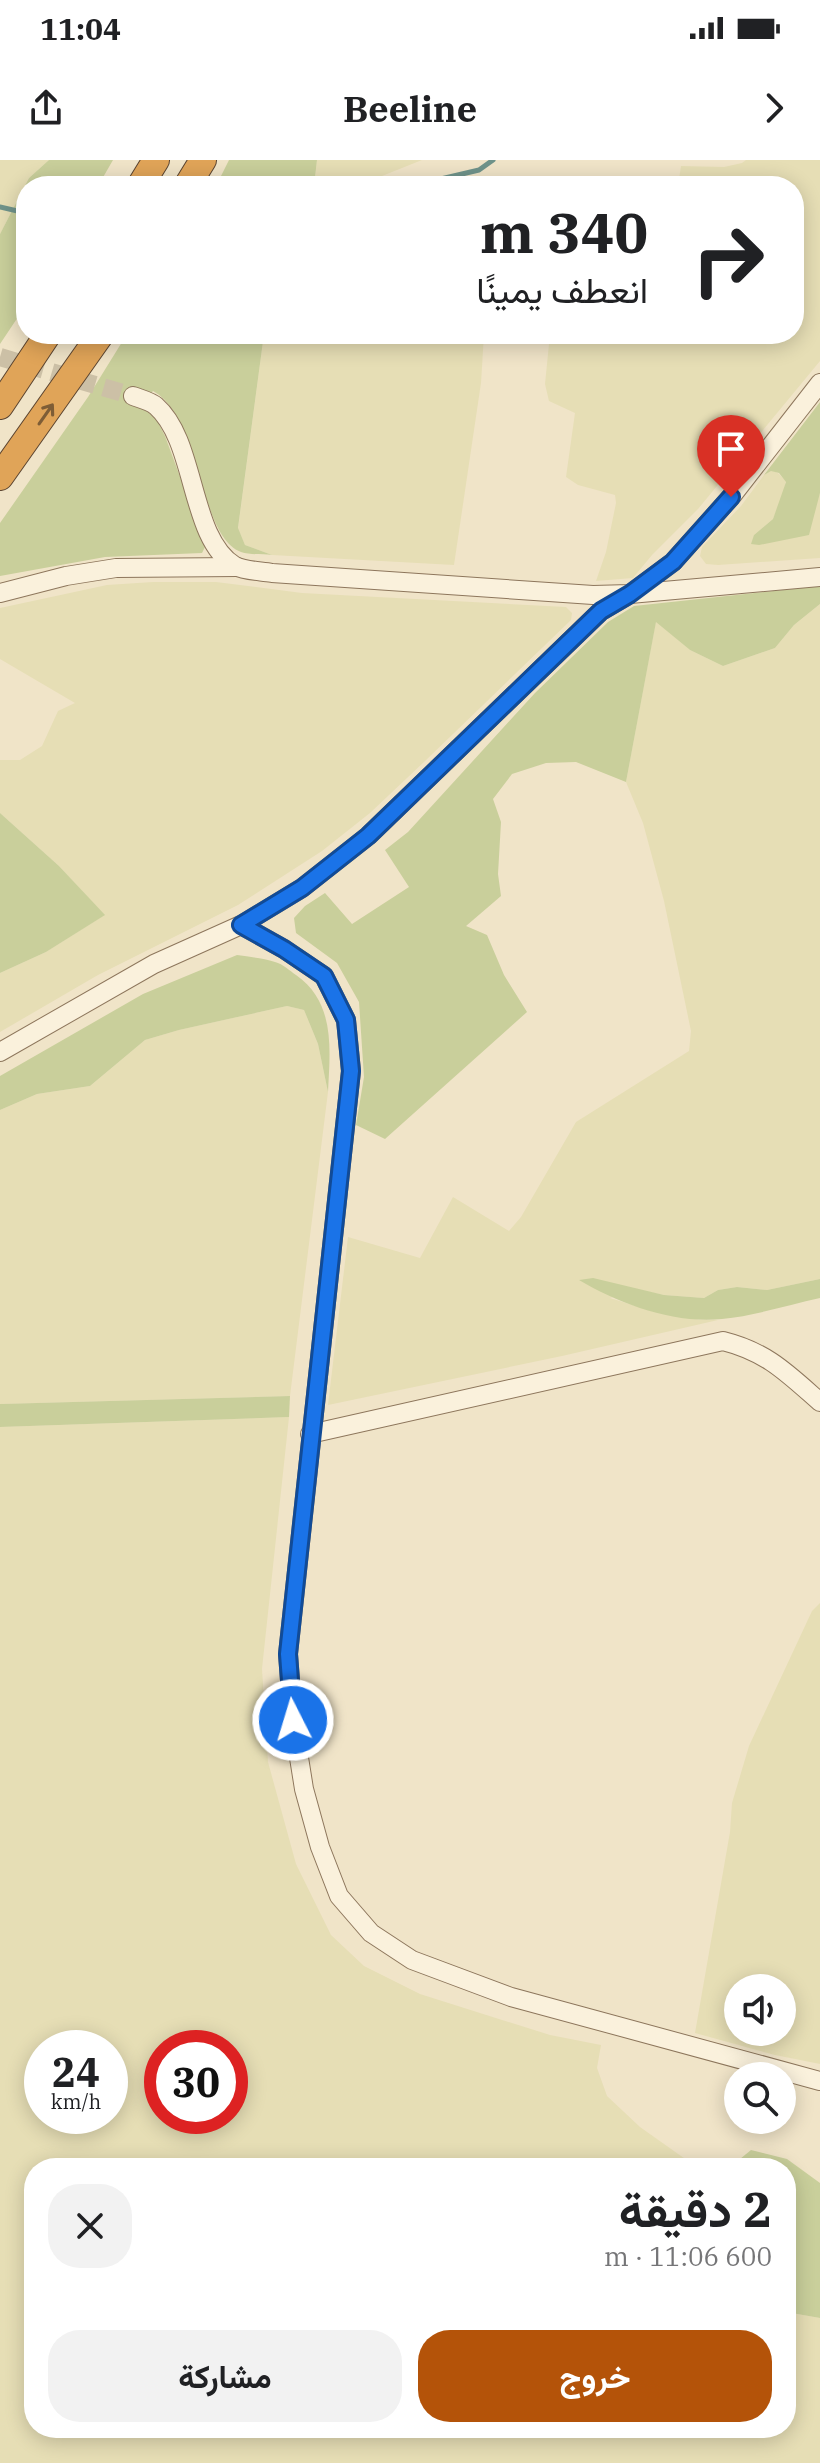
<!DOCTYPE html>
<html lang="ar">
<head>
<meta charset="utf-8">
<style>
  :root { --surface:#fff; --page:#f2f2f2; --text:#202124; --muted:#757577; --accent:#b45309 }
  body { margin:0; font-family:"IBM Plex Serif",Vazirmatn,serif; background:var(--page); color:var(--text); direction:rtl; height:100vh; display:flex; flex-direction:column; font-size:30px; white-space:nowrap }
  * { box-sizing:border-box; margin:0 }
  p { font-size:26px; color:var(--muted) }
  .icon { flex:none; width:44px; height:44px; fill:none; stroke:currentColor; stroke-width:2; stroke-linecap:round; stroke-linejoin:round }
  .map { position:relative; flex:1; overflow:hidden; direction:ltr }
  .panel { position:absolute; left:24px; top:1998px; width:772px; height:280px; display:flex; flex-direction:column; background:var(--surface); border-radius:32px; box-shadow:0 4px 20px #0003; direction:rtl }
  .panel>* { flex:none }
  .guide { position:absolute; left:16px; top:16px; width:788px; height:168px; border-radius:32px; box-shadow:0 4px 20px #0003; direction:rtl; background:#fff; color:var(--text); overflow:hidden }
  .fabs { position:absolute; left:724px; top:1814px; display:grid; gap:16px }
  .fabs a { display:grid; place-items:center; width:72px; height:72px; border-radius:50%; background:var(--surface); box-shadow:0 4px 20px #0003; font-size:40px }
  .speed { position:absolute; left:24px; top:1870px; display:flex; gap:16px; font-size:40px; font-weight:700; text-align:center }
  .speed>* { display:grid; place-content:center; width:104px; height:104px; border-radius:50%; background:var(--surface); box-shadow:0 4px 20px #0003; line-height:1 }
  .speed small { font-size:20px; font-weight:400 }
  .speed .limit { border:12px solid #d22; background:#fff; color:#111 }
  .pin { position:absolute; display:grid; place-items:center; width:68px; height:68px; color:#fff; margin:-82px -34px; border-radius:50% 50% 50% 0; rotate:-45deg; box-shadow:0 0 8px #0007 }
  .pin .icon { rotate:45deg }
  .me { position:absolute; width:88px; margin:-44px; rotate:355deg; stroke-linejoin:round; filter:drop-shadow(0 0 6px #0008) }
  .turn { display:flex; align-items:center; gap:28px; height:168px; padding:0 24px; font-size:36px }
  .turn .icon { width:104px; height:104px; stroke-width:2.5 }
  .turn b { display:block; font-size:56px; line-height:68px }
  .round { display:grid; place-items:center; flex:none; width:84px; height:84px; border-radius:32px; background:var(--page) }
  .headline { display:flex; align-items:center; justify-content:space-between; height:136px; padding:0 24px }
  h1 { font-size:48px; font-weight:700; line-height:60px }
  .cta { display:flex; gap:16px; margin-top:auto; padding:16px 24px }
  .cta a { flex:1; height:92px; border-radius:32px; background:var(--accent); color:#fff; font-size:32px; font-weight:700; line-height:92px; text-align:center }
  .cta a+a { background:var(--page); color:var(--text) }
  .status { display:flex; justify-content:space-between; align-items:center; height:56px; padding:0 40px; background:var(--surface); direction:ltr }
  .status svg { height:22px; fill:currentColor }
  header { display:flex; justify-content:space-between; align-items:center; height:104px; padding:0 24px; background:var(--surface); font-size:36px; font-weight:700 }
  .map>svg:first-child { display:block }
  .farmland { fill:#e6deb5; fill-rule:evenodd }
  .green { fill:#c9cf9b }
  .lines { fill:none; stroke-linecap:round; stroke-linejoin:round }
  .stream { stroke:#6f938a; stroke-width:5 }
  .minor-tunnel { stroke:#ccc0a6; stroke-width:18; stroke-dasharray:18 9; stroke-linecap:butt }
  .minor-casing { stroke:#8d765c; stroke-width:20 }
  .highway-casing { stroke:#5b4430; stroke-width:28 }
  .minor { stroke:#faf1dc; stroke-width:18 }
  .highway { stroke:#e0a458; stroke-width:26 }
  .oneway { stroke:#7e5d36 }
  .route-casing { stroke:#114b97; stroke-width:20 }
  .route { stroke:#1a73e8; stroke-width:14 }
</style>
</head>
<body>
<div class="status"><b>11:04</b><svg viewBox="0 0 49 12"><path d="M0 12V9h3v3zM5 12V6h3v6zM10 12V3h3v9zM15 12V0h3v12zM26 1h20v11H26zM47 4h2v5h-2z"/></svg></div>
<header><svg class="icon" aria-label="forward" viewBox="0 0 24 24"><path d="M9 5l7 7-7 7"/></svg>Beeline<svg class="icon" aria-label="share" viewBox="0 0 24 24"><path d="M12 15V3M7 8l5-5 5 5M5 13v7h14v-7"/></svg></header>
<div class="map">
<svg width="820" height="2303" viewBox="0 0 820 2303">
  <rect width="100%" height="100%" fill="#f0e4c8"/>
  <!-- farmland -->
  <g class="farmland">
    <path d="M0 0H49L29 18 0 74Z"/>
    <path d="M317 0H422L382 16 314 26Z"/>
    <path d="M746 0H820V201L698 349 652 395 633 418 596 421 606 392 616 343 615 335 578 325 566 317 575 253 549 241 545 224 550 174H794V26H678L681 6 724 7 742 3Z"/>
    <path d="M264 174H484L481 223 454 405 272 395 245 385 238 369Z"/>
    <path d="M771 310 778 313 786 321 782 338 773 359 754 375 816 345 820 333V398L718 405 706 404 700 396 702 387 741 346 764 315Z"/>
    <path d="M153 422H216L302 433 566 447 572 453 571 460 425 601 370 653 322 691 238 745 98 815 0 872V813L46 792 104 755 59 706 0 653V600H20L42 586 58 551 75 543 0 499V448L107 425Z"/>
    <path d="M820 444V1119L767 1130 737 1127 718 1130 704 1138 664 1135 639 1130 610 1138 655 1152 701 1160H718L562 1196 328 1245 348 1077 420 1098 453 1037 509 1071 521 1057 576 962 689 891 691 871 664 741 643 663 626 622 656 461 690 490 723 506 775 488 794 465Z"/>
    <path d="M287 846 304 850 318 884 328 932 290 1236 0 1244V950L37 934 90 926 145 880 179 870Z"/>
    <path d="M289 1257 262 1509 268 1602 296 1704 331 1775 364 1806 420 1834 550 1875 601 1885 597 1908 607 1936 640 1967 698 2008H34V2268H786V2152L820 2158V2303H0V1267ZM42 1888H110V1956H42ZM162 1888H230V1956H162Z"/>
    <path d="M820 1443V1904L775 1895 695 1873 730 1672 732 1643 749 1586 812 1451ZM738 1828H782V1872H738Z"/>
  </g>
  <!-- green -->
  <g class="green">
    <path d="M49 0H113L98 26H26V145L0 184V74L29 18Z"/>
    <path d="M229 0H317L314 26H216Z"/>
    <path d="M127 174H264L238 368 245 385 272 395C263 394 250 395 241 392 198 376 202 258 153 231L139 246 156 258 165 276 199 368 205 387 202 393 105 397 0 416V363L88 237Z"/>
    <path d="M820 242V333L809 375 759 385 751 384 754 375 773 359 786 322 779 313 771 311 764 315Z"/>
    <path d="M820 426V444L794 465 775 488 723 506 690 490 656 462 626 622 576 602 546 603 512 614 493 639 501 662 498 714 501 736 466 766 487 775 504 815 527 852 385 979 356 965 364 917 359 842 337 803 296 773 294 758 305 746 325 733 352 764 409 727 385 690 408 672 535 533 608 462 634 446Z"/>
    <path d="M0 653 59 706 105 755 46 792 0 813Z"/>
    <path d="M237 795C250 797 263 798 275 802 283 804 290 811 296 815 336 843 330 890 328 932L318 884 304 850 287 846 179 870 145 880 90 926 37 934 0 950V916L143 834Z"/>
    <path d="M593 1118 664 1135 704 1138 718 1130 737 1127 767 1130 820 1119V1138C788 1145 754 1156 722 1159 673 1164 620 1144 579 1120Z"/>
    <path d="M290 1236 289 1257 0 1267V1244Z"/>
    <path d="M751 1990 787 1999 820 2023V2158L786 2152V2008H729Z"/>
  </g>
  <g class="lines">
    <!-- stream -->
    <g class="stream">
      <path d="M411 26 479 10 493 0"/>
      <path d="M0 47 26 53"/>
    </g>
    <!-- minor-tunnel -->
    <path class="minor-tunnel" d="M0 197 133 236"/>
    <!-- minor casing -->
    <g class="minor-casing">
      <g id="minor">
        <path d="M133 236C141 239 150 241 156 246 197 282 189 378 235 406 245 411 261 411 272 413L593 435 630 434 820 417"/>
        <path d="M0 433 66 416 116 408 237 407"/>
        <path d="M241 765 284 789 324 816 346 860 351 911 288 1494 293 1560 304 1629 320 1687 339 1736 371 1773 412 1800 511 1837 820 1921"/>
        <path d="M0 892 154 804 241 765 302 728 368 676 601 451 630 434 673 402 731 337 820 223"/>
        <path d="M310 1274 723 1181C767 1192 787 1213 820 1242"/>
      </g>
    </g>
    <!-- highway casing -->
    <g class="highway-casing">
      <g id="highway">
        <path d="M140 26 156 0"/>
        <path d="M187 26 203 0"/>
        <path d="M0 246 48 174"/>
        <path d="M0 317 101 174"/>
      </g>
    </g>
    <!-- minor -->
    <use href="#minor" class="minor"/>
    <!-- highway -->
    <use href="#highway" class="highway"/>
  </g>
  <!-- one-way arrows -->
  <defs><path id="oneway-shaft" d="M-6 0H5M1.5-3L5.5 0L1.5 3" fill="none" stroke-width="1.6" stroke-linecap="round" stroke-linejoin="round" transform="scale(2)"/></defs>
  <use class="oneway" href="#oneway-shaft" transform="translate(46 254) rotate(-55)"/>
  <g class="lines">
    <!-- route casing -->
    <g class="route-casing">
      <path id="route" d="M293 1560 288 1494 351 911 346 860 324 816 284 789 241 765 302 728 368 676 601 451 630 434 673 402 731 337"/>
    </g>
    <!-- route -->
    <use href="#route" class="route"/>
  </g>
</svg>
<div class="fabs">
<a><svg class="icon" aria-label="sound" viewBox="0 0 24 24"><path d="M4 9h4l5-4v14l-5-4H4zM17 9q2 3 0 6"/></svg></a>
<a><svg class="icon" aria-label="search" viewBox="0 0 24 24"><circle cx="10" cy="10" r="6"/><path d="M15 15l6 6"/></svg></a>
</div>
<div class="speed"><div>24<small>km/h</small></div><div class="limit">30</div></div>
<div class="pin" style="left:731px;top:337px;background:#d93025"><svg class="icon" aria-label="arrive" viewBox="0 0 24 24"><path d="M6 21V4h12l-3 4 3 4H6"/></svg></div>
<svg class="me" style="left:293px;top:1560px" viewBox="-20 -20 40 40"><circle r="17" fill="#1a73e8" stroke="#fff" stroke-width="3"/><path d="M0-11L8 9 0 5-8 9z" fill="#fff"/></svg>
<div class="guide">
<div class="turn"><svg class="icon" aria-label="right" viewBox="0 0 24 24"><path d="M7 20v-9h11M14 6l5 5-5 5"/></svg><div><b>340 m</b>انعطف يمينًا</div></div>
</div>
<section class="panel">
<div class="headline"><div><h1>2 دقيقة</h1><p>600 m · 11:06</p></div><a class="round"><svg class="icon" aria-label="close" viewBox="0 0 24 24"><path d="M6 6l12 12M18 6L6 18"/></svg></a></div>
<div class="cta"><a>خروج</a><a>مشاركة</a></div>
</section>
</div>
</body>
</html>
